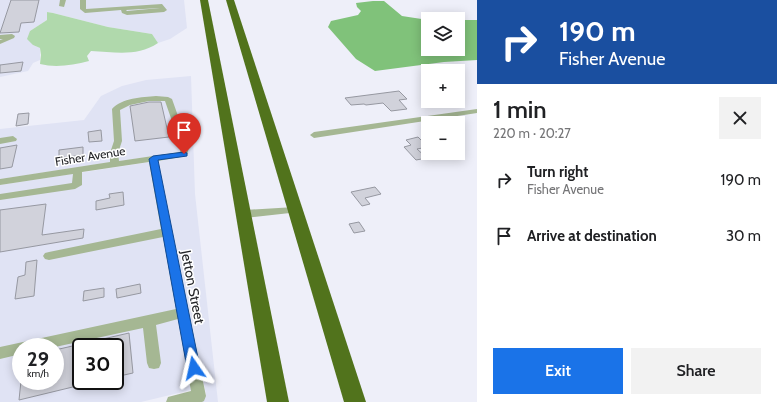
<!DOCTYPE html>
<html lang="en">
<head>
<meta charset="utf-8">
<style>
  :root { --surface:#fff; --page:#f2f2f2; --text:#202124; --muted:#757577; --accent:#1a73e8 }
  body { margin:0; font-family:Cabin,sans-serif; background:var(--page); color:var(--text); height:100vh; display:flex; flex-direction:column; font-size:15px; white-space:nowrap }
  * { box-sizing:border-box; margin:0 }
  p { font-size:13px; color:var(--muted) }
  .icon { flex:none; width:22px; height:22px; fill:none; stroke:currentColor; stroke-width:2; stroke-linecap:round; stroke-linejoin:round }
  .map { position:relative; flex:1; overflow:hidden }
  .details { display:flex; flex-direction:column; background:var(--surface); width:300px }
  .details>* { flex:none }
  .guide { background:#1a4fa0; color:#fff; overflow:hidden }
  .controls { position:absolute; left:421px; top:12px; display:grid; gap:8px }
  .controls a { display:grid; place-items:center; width:44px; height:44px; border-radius:0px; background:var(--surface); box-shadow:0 2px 10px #0003; font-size:20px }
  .speed { position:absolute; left:12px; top:338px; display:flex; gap:8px; font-size:20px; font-weight:700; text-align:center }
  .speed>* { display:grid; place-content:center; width:52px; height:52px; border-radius:50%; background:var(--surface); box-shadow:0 2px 10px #0003; line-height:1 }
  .speed small { font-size:10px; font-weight:400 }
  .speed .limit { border:2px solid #111; border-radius:6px; background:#fff; color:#111 }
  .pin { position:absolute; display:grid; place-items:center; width:34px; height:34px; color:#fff; margin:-41px -17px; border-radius:50% 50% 50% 0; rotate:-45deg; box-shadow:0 0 4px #0007 }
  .pin .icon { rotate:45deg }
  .me { position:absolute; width:44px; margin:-22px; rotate:349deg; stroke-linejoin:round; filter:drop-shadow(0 0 3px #0008) }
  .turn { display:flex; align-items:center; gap:14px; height:84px; padding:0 16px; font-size:18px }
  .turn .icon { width:52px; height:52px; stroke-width:2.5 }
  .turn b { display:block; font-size:28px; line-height:34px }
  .round { display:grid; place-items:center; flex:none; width:42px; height:42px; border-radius:0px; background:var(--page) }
  .overview { display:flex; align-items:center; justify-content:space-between; height:68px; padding:0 16px }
  h1 { font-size:24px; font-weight:600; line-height:30px }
  .button { display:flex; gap:8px; margin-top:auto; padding:8px 16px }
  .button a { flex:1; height:46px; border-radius:0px; background:var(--accent); color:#fff; font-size:16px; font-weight:600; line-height:46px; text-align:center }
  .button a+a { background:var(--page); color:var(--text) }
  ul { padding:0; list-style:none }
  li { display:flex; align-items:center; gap:12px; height:56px; padding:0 16px }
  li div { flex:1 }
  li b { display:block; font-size:15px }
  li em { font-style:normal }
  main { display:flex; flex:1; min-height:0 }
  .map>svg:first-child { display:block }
  .built { fill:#e0e3f4; fill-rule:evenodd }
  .green { fill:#b0d9ac }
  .forest { fill:#80c27a }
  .building { fill:#d1d2db; stroke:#9698a1 }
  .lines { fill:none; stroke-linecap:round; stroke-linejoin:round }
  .minor { fill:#a5b793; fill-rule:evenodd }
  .highway { fill:#51731c; fill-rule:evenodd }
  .route { fill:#1a73e8; stroke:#114b97 }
  .labels { text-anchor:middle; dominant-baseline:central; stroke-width:3; stroke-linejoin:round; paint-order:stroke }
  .street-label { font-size:12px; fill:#252629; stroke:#fff }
  .near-street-label { font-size:14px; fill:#252629; stroke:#fff }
</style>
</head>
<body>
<main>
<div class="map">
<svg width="477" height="402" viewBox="0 0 477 402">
  <rect width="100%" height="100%" fill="#eeeff9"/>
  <!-- built -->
  <g class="built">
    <path d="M0 0H184L187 28 170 39 158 43 152 34 108 27 53 13 47 12V20L30 31 33 45 40 48V60L33 63 28 71 0 77Z"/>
    <path d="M191 76 195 194 218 402H201L206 394 158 161 188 156 187 151 0 179V129L84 120 101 96 122 86 146 80Z"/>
    <path d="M150 162 191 390 141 402H0V185ZM21 347H55V381H21ZM81 347H115V381H81Z"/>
  </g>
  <!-- green -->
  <path class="green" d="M47 12 53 13 108 27 152 34 158 43C137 57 115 52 91 51L87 56 89 61C73 65 56 68 40 64L41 55 40 48 33 45 27 39 30 31 47 20Z"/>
  <!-- forest -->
  <path class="forest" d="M373 1H384L402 16 428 20V49H458V20H477V60L444 62 375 71 356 59 328 27 331 21 358 15 361 11 357 7 356 3Z"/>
  <!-- building -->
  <g class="building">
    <path d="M11 0H39L34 22 21 23 19 32 0 33Z"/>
    <path d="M23 62 21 71 0 73V65Z"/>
    <path d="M399 91 407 99 399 100 407 109 391 111 383 103 366 105 364 104 351 105 345 98Z"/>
    <path d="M149 102H161L169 137 135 141 130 106Z"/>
    <path d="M29 113 28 124 16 126 18 114Z"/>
    <path d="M101 130 102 141 89 142 88 132Z"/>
    <path d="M418 137 428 147 417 149 427 158 416 160 404 147 411 145 406 140Z"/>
    <path d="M17 145 12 167 0 169V148Z"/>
    <path d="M83 147V155L59 158V150Z"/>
    <path d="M375 187 381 194 365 198 370 204 362 206 351 192Z"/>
    <path d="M123 192 124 205 96 210V201L110 198 109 194Z"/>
    <path d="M46 204 42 235 84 229 83 238 0 252V210Z"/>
    <path d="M359 222 365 231 354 233 349 224Z"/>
    <path d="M37 260 34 296 15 299 18 277 25 275 26 262Z"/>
    <path d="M140 284 141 293 117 298 116 289Z"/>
    <path d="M104 288V297L83 301 84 291Z"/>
    <path d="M129 333 133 373 115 377V347H81V385L19 400 21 381H55V350Z"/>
  </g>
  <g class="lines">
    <!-- minor -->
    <g class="minor">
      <path d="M60 0H66L64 7 59 6Z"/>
      <path d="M80 0H86V9L162 4 167 10 164 12 127 15 122 13 121 10 85 13 80 9ZM160 8 127 11 126 10Z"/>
      <path d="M12 34 15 36 14 38 0 44V40L3 39H0V35Z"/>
      <path d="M156 96 168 97 172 99 189 147 187 156 158 161 206 396 204 401 202 402H166L168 397 191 391 178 319 156 325 161 363 159 368 154 369 149 368 147 363 143 328 55 347H21V354L0 359V347L176 309 163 237 49 260 45 259 43 256 45 253 49 252 161 229 149 162 82 172V185L75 189 0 200V194L72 183 73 174 0 185V179L110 162V153L114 141 112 109C122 98 142 97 156 96ZM149 101H165L181 147 180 152 119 161 118 153 122 141 120 110 130 105Z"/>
      <path d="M477 109V113L314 138 310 135 314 132Z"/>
      <path d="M13 136 17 139 16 141 0 144V138Z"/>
      <path d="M295 207 300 210 299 212 245 218 241 217 240 214 241 211 245 210Z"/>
    </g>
    <!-- highway -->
    <g class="highway">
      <path d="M200 0H208L289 402H267Z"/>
      <path d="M226 0H234L366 402H344Z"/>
    </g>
  </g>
  <!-- route -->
  <path class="route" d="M184 152 187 153V156L158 160 200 368 198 372 194 374 189 372 187 368 149 159 153 156Z"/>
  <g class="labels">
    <!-- street labels -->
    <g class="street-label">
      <text transform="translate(90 156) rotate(-9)">Fisher Avenue</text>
    </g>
    <!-- near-street labels -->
    <g class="near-street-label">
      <text transform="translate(193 287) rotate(79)">Jetton Street</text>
    </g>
  </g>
</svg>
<div class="controls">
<a><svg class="icon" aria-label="layers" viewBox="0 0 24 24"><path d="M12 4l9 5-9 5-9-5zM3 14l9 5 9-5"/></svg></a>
<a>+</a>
<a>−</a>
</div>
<div class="speed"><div>29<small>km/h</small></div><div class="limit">30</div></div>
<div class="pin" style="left:184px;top:154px;background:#d93025"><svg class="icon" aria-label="arrive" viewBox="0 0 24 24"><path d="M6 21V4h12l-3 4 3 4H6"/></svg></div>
<svg class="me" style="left:194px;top:368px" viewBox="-20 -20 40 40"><path d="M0-17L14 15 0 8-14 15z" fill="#1a73e8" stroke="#fff" stroke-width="4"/></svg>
</div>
<section class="details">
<div class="guide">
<div class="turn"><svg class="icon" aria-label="right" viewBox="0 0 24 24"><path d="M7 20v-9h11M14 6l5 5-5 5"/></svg><div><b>190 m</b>Fisher Avenue</div></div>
</div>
<div class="overview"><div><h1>1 min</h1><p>220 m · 20:27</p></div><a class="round"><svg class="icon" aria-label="close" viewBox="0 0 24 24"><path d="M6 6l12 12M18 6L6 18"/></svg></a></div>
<ul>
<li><svg class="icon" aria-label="right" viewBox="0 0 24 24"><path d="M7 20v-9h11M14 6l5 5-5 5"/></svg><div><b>Turn right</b><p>Fisher Avenue</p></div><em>190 m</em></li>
<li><svg class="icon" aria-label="arrive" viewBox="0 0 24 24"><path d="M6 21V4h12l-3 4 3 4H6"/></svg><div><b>Arrive at destination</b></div><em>30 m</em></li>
</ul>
<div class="button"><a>Exit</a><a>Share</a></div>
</section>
</main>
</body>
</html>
